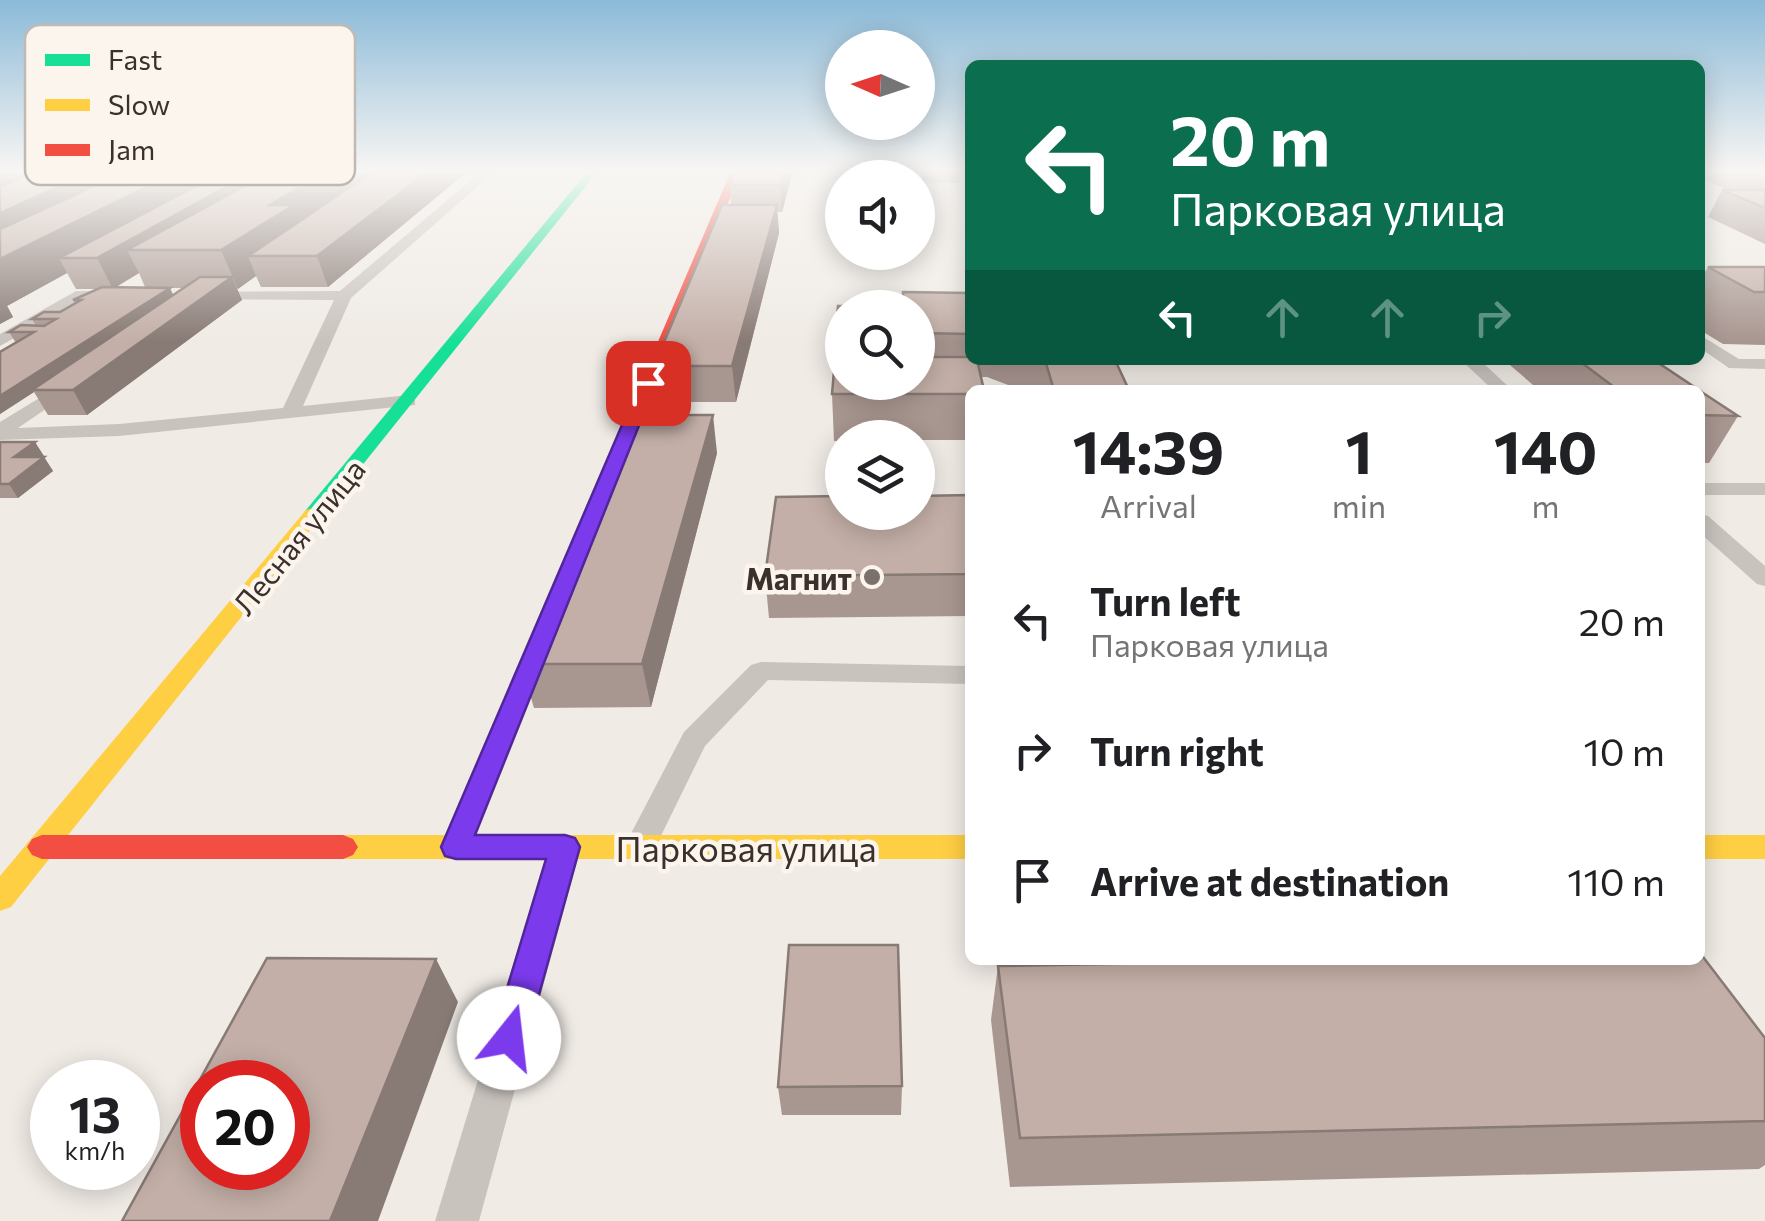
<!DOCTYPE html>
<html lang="en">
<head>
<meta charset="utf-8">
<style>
  :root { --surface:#fff; --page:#f6f6f6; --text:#202124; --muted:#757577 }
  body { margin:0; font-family:Commissioner,sans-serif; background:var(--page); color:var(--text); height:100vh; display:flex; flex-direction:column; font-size:38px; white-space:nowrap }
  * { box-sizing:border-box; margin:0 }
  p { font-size:32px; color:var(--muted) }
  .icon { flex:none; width:55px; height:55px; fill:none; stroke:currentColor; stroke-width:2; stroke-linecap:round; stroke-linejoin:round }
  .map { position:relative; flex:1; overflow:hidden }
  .drawer { position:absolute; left:965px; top:385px; width:740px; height:580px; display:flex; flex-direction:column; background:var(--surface); border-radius:15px; box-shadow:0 5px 25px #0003 }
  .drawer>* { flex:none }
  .guide { position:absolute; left:965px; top:60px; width:740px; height:305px; border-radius:15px; box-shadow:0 5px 25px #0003; background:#0b6e4f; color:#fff; overflow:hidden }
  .needle { width:65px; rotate:273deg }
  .controls { position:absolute; left:825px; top:30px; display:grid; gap:20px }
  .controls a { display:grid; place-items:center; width:110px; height:110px; border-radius:50%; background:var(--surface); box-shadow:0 5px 25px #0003; font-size:50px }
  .speed { position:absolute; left:30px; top:1060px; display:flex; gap:20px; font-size:50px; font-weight:700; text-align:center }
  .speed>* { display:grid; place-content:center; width:130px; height:130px; border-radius:50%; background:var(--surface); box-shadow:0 5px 25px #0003; line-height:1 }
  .speed small { font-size:25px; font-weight:400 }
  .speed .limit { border:15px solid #d22; background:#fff; color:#111 }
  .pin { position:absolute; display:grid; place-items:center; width:85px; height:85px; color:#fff; margin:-42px; border-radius:20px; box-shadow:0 5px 15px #0006 }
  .me { position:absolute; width:110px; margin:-55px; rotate:16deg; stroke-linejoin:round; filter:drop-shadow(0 0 8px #0008) }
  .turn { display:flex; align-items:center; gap:35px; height:210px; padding:0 40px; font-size:45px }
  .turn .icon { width:130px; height:130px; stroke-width:2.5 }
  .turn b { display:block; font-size:70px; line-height:85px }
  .lanes { display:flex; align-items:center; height:95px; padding:0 40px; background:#0003; justify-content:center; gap:50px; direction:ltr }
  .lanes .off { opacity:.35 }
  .eta { display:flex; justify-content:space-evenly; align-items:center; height:170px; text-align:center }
  .eta b { font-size:60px; font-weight:700; line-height:70px }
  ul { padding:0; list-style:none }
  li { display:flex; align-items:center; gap:30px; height:130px; padding:0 40px }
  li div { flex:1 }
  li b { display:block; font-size:38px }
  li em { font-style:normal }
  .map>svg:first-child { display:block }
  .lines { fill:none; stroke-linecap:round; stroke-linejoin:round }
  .lane { fill:#c9c3be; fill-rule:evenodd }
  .fast { fill:#16e098; fill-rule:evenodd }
  .slow { fill:#ffcf43; fill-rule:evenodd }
  .jam { fill:#f24e42; fill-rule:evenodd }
  .wall { fill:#a89690; fill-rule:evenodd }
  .shaded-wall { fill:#887a75 }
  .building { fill:#c3afa7; stroke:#887a75; stroke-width:2.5; fill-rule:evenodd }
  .route { fill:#7c3aed; stroke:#51269a; stroke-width:2.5 }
  .poi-dot { fill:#7a716c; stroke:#fbf5ee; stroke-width:4 }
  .labels { text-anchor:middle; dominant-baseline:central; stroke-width:9; stroke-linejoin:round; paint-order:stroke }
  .street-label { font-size:30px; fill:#3b302b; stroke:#fbf5ee }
  .poi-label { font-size:30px; font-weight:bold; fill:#3b302b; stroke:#fbf5ee; text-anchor:end }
  .near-street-label { font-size:35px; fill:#3b302b; stroke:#fbf5ee }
  .key { fill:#fbf5ee; stroke:#c1bab4; stroke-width:2.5 }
  .key-label { font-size:28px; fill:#3b302b }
</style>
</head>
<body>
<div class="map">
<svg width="1765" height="1221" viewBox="0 0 1765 1221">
  <rect width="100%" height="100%" fill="#f0ebe5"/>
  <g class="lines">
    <!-- lane -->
    <g class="lane">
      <path d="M482 171H495L351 298 303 406 409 395 415 397V405L119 436 0 440V422L69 380 75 381V389L18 428 119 424 283 408 334 300 205 299 200 298V292L340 291Z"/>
      <path d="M76 291H120L127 295 120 299H84L0 346V334Z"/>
      <path d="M1700 335 1739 359H1765V369L1729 368 1700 348Z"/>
      <path d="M1461 360H1480L1512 390H1493Z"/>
      <rect x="1700" y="483" width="65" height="12"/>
      <path d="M1700 514 1708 516 1765 566V586L1757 584 1700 533Z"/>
      <path d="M761 662 970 666V684L768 680 705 746 651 856 640 860 629 856 624 847 684 732 751 665Z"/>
      <path d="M565 834 576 838 581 847 479 1221H435L549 847 554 838Z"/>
    </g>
    <!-- fast -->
    <g class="fast">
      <path d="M588 171H598L320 518H306L303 514 306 510Z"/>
      <path d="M553 606 564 613 471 847 466 855 456 859 446 855 441 847 542 613Z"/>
    </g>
    <!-- slow -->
    <g class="slow">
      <path d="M313 508 323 514 320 518 11 907 0 911V876L306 510Z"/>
      <path d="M343 835H970V859H343L333 855 328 847 333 839Z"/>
      <rect x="1700" y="835" width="65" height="24"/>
    </g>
    <!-- jam -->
    <g class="jam">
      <path d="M731 171H741L616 482 614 486H600L598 482Z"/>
      <path d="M42 835H343L353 839 358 847 353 855 343 859H42L32 855 27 847 32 839Z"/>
    </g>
  </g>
  <!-- wall -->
  <g class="wall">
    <path d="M0 171H468L328 287H261L256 276 237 289 242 300 87 415H48L34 392 0 414V352L16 343 9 332 36 326 32 319 60 312 75 303 73 300 99 289H76L67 273 7 306 13 317 0 324ZM139 273 145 287H115ZM170 288H184L173 295Z"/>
    <path d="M735 171H793L782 212H777L779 233 736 402H659L654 366 731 205 730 185Z"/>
    <path d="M840 171H864L861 178H840Z"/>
    <path d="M922 171H959V183L922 182Z"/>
    <path d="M1700 171H1765V244L1708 217 1722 190H1728L1700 178Z"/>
    <path d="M968 251H970V360H1115L1129 390H1021L987 377H981L984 390H970V440H918V438H842V441H834L832 394 836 359 835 335 838 306H903V292L967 293ZM842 308H918V382H842Z"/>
    <path d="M1708 267H1765V345L1723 344 1700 330V281Z"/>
    <path d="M1504 360H1654L1699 390H1539Z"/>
    <path d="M1700 391 1738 416 1709 463H1700Z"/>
    <path d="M0 442 44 456 42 457H44L53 471 18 498H0Z"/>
    <path d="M717 453 651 707 534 708 521 664Z"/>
    <path d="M970 495V616L769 618 765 576Z"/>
    <path d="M998 966 1765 1038V1165L1759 1169 1010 1187 991 1020Z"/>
    <path d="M902 1086 901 1115H782L778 1087Z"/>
  </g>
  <!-- shaded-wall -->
  <g class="shaded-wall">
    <path d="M0 171H91L0 211Z"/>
    <path d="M93 171H253L59 258 67 273 7 306 13 317 0 324V213Z"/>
    <path d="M255 171H309L127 250 139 273 113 289 97 258Z"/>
    <path d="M327 171H388L248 256 256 276 238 289 221 250 270 205Z"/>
    <path d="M429 171H468L328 287 317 256Z"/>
    <path d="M784 171H793L782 212 780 185Z"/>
    <path d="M777 205 779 233 736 402 732 366Z"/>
    <path d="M232 277 242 300 87 415 73 390Z"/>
    <path d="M170 288 175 299 32 390 34 392 0 414V396Z"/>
    <path d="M713 415 717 453 651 707 642 664Z"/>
    <path d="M35 442 44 456 23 471 14 457Z"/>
    <path d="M44 457 53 471 18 498 9 484Z"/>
    <path d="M436 959 458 1002 378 1221H330Z"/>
  </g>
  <!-- building -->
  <g class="building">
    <path d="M38 171H93L0 213V187Z"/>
    <path d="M127 171H179L0 259V229Z"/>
    <path d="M225 171H255L97 258H59Z"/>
    <path d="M272 171H327L270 205H294L221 250H127Z"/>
    <path d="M374 171H429L317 256H248Z"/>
    <path d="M735 171H784L780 185H730Z"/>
    <path d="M922 171H959L960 173H922Z"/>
    <path d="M1722 190H1765V208Z"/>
    <path d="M722 205H777L732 366H654Z"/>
    <path d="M1708 267H1765V292H1754Z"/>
    <path d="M200 277H232L73 390H32Z"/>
    <path d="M102 287 170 288 0 396V352L34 332H9L21 325 44 326 56 319H32L44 312H60L81 300H73Z"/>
    <path d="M903 292 970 293V334L918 333V308H842V335H835L838 306H903Z"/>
    <path d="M918 357H970V360H977L984 390H970V394H832L835 359H842V382H918Z"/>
    <path d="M1045 360H1115L1129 390H1054Z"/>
    <path d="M1578 360H1654L1699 390H1618Z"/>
    <path d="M1700 391 1738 416 1700 415Z"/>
    <path d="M627 415H713L642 664H521Z"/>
    <path d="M0 442H35L14 457H44L9 484H0Z"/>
    <path d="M970 495V574L765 576 776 497 842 496V512H918V496Z"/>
    <path d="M789 945H898L902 1086 778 1087Z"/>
    <path d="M1700 953 1765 1038V1121L1020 1138 998 966 1332 960H1700Z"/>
    <path d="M267 958 436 959 330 1221H122ZM202 1082H288V1168H202Z"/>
  </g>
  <!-- sky -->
  <linearGradient id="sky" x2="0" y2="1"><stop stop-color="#8bbad8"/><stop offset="0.5" stop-color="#f8f6f3"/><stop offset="1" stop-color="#f8f6f3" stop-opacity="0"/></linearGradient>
  <rect width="1765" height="342" fill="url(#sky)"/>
  <!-- route -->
  <path class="route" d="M648 378 656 383 475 835H565L575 838 580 847 527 1038 522 1050 509 1055 497 1050 492 1038 546 859H456L445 856 441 847 640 383Z"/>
  <!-- markers -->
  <circle class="poi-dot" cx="872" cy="577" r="10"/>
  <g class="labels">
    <!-- street labels -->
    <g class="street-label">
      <text transform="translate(298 536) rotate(-51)">Лесная улица</text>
    </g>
    <!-- poi labels -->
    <g class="poi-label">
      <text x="852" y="577">Магнит</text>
    </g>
    <!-- near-street labels -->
    <g class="near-street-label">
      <text x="746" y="847">Парковая улица</text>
    </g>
  </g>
  <!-- legend -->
  <rect x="25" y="25" width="330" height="160" rx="15" class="key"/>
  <rect x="45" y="54" width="45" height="12" fill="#16e098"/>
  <rect x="45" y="99" width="45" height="12" fill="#ffcf43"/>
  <rect x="45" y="144" width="45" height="12" fill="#f24e42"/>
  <g class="key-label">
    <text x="108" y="70">Fast</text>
    <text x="108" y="115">Slow</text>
    <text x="108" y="160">Jam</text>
  </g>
</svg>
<div class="controls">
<a><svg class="needle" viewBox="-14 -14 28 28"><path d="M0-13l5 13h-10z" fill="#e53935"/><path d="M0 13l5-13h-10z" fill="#757577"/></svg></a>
<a><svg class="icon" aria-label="sound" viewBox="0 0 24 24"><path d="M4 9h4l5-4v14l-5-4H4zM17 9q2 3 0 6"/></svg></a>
<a><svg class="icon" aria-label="search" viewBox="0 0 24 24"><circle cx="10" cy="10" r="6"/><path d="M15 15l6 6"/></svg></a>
<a><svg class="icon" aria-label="layers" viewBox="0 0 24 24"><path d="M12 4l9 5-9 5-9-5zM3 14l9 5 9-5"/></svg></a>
</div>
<div class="speed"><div>13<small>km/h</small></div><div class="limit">20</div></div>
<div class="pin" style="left:648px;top:383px;background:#d93025"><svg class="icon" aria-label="arrive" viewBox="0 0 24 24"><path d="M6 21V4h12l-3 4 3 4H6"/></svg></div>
<svg class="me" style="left:509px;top:1038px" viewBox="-20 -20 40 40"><circle r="19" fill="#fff"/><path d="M0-13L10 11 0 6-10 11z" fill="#7c3aed"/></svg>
<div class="guide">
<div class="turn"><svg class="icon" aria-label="left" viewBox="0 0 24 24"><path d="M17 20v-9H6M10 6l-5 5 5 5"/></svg><div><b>20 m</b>Парковая улица</div></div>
<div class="lanes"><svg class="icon" aria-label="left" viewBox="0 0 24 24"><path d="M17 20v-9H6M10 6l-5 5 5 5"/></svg><svg class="icon off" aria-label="ahead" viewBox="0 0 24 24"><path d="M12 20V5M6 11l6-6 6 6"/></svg><svg class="icon off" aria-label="ahead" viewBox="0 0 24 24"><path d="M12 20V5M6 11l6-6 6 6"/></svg><svg class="icon off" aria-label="right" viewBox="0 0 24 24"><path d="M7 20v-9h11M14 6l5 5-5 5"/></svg></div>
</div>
<section class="drawer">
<div class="eta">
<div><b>14:39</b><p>Arrival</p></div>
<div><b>1</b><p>min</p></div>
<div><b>140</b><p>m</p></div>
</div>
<ul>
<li><svg class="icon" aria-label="left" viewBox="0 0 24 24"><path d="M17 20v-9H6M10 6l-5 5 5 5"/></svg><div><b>Turn left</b><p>Парковая улица</p></div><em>20 m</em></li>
<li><svg class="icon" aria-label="right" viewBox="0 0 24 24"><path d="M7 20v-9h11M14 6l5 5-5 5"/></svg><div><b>Turn right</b></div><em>10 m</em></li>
<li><svg class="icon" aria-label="arrive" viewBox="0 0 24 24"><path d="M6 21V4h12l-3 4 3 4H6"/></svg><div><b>Arrive at destination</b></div><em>110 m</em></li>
</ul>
</section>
</div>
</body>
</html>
